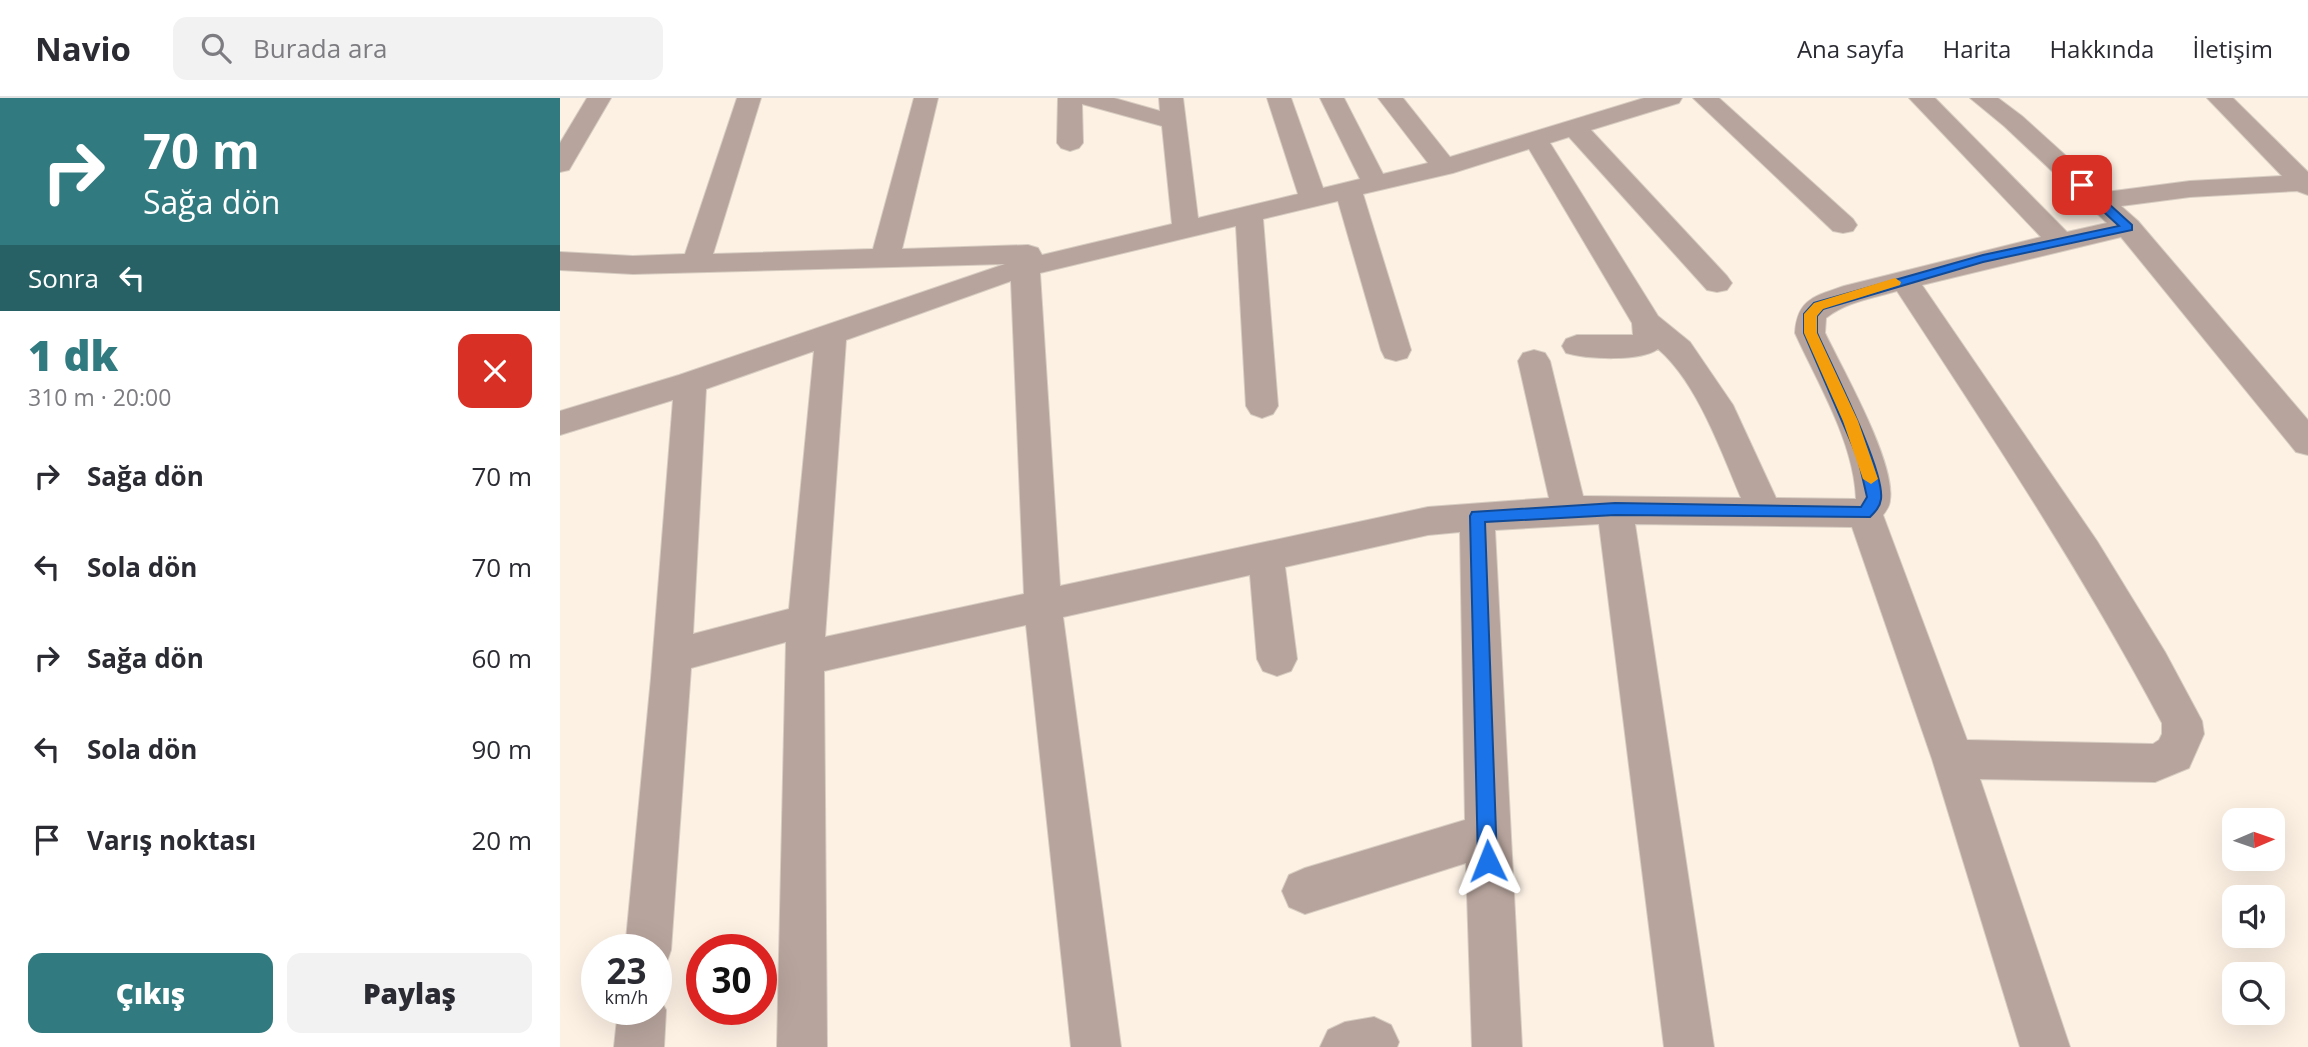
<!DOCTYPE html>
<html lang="tr">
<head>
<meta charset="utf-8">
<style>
  :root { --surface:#fff; --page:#f2f2f3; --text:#2b2b33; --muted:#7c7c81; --line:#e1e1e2; --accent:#317a7f }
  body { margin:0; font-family:"Open Sans",sans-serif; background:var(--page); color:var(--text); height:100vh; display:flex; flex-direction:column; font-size:26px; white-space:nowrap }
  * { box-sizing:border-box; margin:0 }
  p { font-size:23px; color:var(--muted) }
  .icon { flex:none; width:38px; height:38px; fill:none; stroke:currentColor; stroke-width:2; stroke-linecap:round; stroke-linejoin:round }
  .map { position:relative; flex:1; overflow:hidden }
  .details { display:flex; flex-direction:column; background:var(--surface); width:560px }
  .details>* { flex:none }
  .hud { background:#317a7f; color:#fff; overflow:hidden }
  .needle { width:46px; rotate:88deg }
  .fabs { position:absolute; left:1662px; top:710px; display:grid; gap:14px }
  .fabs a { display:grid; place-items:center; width:63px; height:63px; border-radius:14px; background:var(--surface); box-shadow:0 7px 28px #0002; font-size:35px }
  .speed { position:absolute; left:21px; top:836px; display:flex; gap:14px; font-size:35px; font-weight:700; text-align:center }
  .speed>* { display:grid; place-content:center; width:91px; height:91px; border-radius:50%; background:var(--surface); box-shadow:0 7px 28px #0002; line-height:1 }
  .speed small { font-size:18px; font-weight:400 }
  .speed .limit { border:10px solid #d22; background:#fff; color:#111 }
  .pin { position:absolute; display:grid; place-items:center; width:60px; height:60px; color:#fff; margin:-30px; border-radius:14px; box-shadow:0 4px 10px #0006 }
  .me { position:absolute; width:77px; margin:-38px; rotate:358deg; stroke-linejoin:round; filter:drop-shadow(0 0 5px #0008) }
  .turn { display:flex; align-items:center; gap:24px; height:147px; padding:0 28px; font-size:32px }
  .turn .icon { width:91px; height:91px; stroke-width:2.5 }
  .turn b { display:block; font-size:49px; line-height:60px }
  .then { display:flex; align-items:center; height:66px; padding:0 28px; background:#0003; gap:14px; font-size:26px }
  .round { display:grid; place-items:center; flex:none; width:74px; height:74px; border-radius:14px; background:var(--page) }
  .headline { display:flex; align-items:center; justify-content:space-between; height:119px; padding:0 28px }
  h1 { font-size:42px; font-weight:800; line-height:52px; color:var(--accent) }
  .button { display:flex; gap:14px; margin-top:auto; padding:14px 28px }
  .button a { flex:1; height:80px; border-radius:14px; background:var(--accent); color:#fff; font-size:28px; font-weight:800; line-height:80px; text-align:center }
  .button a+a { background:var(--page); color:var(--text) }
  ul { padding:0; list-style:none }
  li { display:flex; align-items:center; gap:21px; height:91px; padding:0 28px }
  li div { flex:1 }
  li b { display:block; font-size:26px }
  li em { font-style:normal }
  header { display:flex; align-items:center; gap:42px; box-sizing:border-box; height:98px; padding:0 35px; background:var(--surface); border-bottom:2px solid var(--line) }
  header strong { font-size:33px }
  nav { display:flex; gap:38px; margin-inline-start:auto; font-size:24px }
  .search { width:490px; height:63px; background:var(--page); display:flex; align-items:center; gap:18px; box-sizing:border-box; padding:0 24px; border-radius:14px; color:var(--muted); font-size:26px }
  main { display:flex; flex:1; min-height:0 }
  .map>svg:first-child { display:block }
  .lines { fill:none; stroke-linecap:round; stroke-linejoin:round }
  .minor-casing { stroke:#d7cdc1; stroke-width:2 }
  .minor { fill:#b7a49d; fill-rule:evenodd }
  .route { fill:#1a73e8; stroke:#114b97; stroke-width:2 }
  .slow { fill:#f59e0b }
</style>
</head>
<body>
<header>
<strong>Navio</strong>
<div class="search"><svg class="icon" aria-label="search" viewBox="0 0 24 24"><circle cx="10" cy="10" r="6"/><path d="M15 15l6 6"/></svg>Burada ara</div>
<nav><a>Ana sayfa</a><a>Harita</a><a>Hakkında</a><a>İletişim</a></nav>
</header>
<main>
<section class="details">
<div class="hud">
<div class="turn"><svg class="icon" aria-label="right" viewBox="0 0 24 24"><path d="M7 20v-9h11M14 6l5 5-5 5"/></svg><div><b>70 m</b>Sağa dön</div></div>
<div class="then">Sonra<svg class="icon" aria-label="left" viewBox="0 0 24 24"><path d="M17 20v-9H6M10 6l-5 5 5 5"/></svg></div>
</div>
<div class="headline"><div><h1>1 dk</h1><p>310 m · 20:00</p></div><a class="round" style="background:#d93025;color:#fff"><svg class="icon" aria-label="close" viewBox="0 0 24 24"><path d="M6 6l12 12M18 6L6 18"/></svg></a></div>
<ul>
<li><svg class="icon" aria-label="right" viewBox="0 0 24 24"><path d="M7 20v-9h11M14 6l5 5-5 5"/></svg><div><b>Sağa dön</b></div><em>70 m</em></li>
<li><svg class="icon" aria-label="left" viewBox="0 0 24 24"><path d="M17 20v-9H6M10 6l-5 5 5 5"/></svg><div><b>Sola dön</b></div><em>70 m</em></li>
<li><svg class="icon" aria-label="right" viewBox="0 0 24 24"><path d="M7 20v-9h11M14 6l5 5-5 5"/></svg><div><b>Sağa dön</b></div><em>60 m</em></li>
<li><svg class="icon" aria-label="left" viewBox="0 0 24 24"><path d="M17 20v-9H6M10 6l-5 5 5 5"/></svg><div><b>Sola dön</b></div><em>90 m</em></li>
<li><svg class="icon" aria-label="arrive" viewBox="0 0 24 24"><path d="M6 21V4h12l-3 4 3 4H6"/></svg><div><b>Varış noktası</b></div><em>20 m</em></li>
</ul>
<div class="button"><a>Çıkış</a><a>Paylaş</a></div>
</section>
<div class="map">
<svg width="1748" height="949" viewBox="0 0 1748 949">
  <rect width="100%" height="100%" fill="#fdf1e4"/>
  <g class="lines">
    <!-- minor casing -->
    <g class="minor-casing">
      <g id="minor">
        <path d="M27 0H51L9 72 0 74V45Z"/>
        <path d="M177 0H201L153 156 313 151 354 0H378L342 151 468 147 478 150 482 157 612 126 602 28 522 6 523 45 519 50 510 53 501 50 497 45 498 0H554L600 13 599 0H623L638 120 738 96 707 0H731L763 90 800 81 760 0H784L823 76 868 65 818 0H843L890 59 1084 0H1122L1119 5 1031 32 1167 178 1172 185 1167 192 1157 194 1147 192 1009 39 990 45 1098 218 1130 244 1173 307 1216 400 1296 401C1294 344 1258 286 1235 235 1237 201 1255 198 1284 188L1481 139 1349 0H1375L1507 134 1547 125 1444 28 1410 0H1438L1462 18 1546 94 1630 83 1722 78 1647 0H1673L1748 74V97L1737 93 1630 99 1561 108 1578 123 1748 322V357L1736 354 1561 139 1362 187 1537 443 1605 554 1642 623 1644 636 1629 670 1595 684 1420 681 1510 949H1460L1372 661 1292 429 1075 426 1154 949H1104L1039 426 935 432 962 949H912L906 765 745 816 729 809 722 793 729 777 745 770 905 722 900 434 868 437 725 469 737 561 731 573 717 578 703 573 697 561 690 477 503 519 561 949H511L466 527 264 573 267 949H217L226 544 131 570 111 852 105 869 96 872V852H65L91 580 113 302 0 337V313L119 277 445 166 73 176 0 172V154L73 158 125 156ZM969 51 1072 225 1073 237H1017L1006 241 1002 248 1006 255C1026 261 1081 264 1098 251 1137 284 1161 353 1181 400L1023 398 990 263 985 255 974 252 963 255 958 263 989 400 868 409 500 488 480 175 676 128 686 308 691 316 702 320 713 316 718 308 703 121 778 103 821 252 825 260 836 263 847 260 851 252 803 96 893 75ZM451 183 464 496 265 539 286 242ZM1337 193C1430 335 1523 475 1602 625V636L1599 642 1593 646 1407 642 1323 417C1326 413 1330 408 1330 402 1336 365 1283 272 1265 235L1266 220C1286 204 1313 200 1337 193ZM254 253 229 511 133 536 146 291Z"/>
        <path d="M1133 0H1159L1293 121 1297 127 1293 133 1283 135 1273 133Z"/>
        <path d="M96 894 106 912 104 949H54L58 912H96Z"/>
        <path d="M814 919 831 927 839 944 837 949H760L768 932 785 924Z"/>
      </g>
    </g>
    <!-- minor -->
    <use href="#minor" class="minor"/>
  </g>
  <!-- route -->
  <path class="route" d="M1518 85H1526L1572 127V132L1423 164 1263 211 1257 218V235C1271 267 1325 372 1321 401 1320 409 1315 414 1310 419L1055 417 925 424 937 763 935 770 928 773 921 770 918 763 910 418 912 414 1055 405 1301 409 1307 399 1298 360 1244 235V216L1254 205 1423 157 1559 128 1518 90Z"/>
  <!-- slow -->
  <path class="slow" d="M1335 180 1341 184 1340 187 1263 211 1257 218V235L1298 323 1318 381 1311 386 1303 381 1283 323 1244 235V216L1254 205Z"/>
</svg>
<div class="fabs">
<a><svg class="needle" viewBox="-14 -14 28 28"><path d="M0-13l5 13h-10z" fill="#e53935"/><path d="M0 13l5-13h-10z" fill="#7c7c81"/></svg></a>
<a><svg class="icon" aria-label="sound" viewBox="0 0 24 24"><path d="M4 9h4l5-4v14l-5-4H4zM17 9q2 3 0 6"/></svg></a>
<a><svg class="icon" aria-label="search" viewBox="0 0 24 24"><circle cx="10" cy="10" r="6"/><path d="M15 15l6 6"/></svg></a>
</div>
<div class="speed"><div>23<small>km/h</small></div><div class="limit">30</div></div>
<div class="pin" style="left:1522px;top:87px;background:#d93025"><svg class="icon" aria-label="arrive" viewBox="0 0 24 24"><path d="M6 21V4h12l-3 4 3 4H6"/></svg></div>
<svg class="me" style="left:928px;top:763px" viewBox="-20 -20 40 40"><path d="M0-17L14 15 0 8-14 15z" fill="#1a73e8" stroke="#fff" stroke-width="4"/></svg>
</div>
</main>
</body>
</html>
